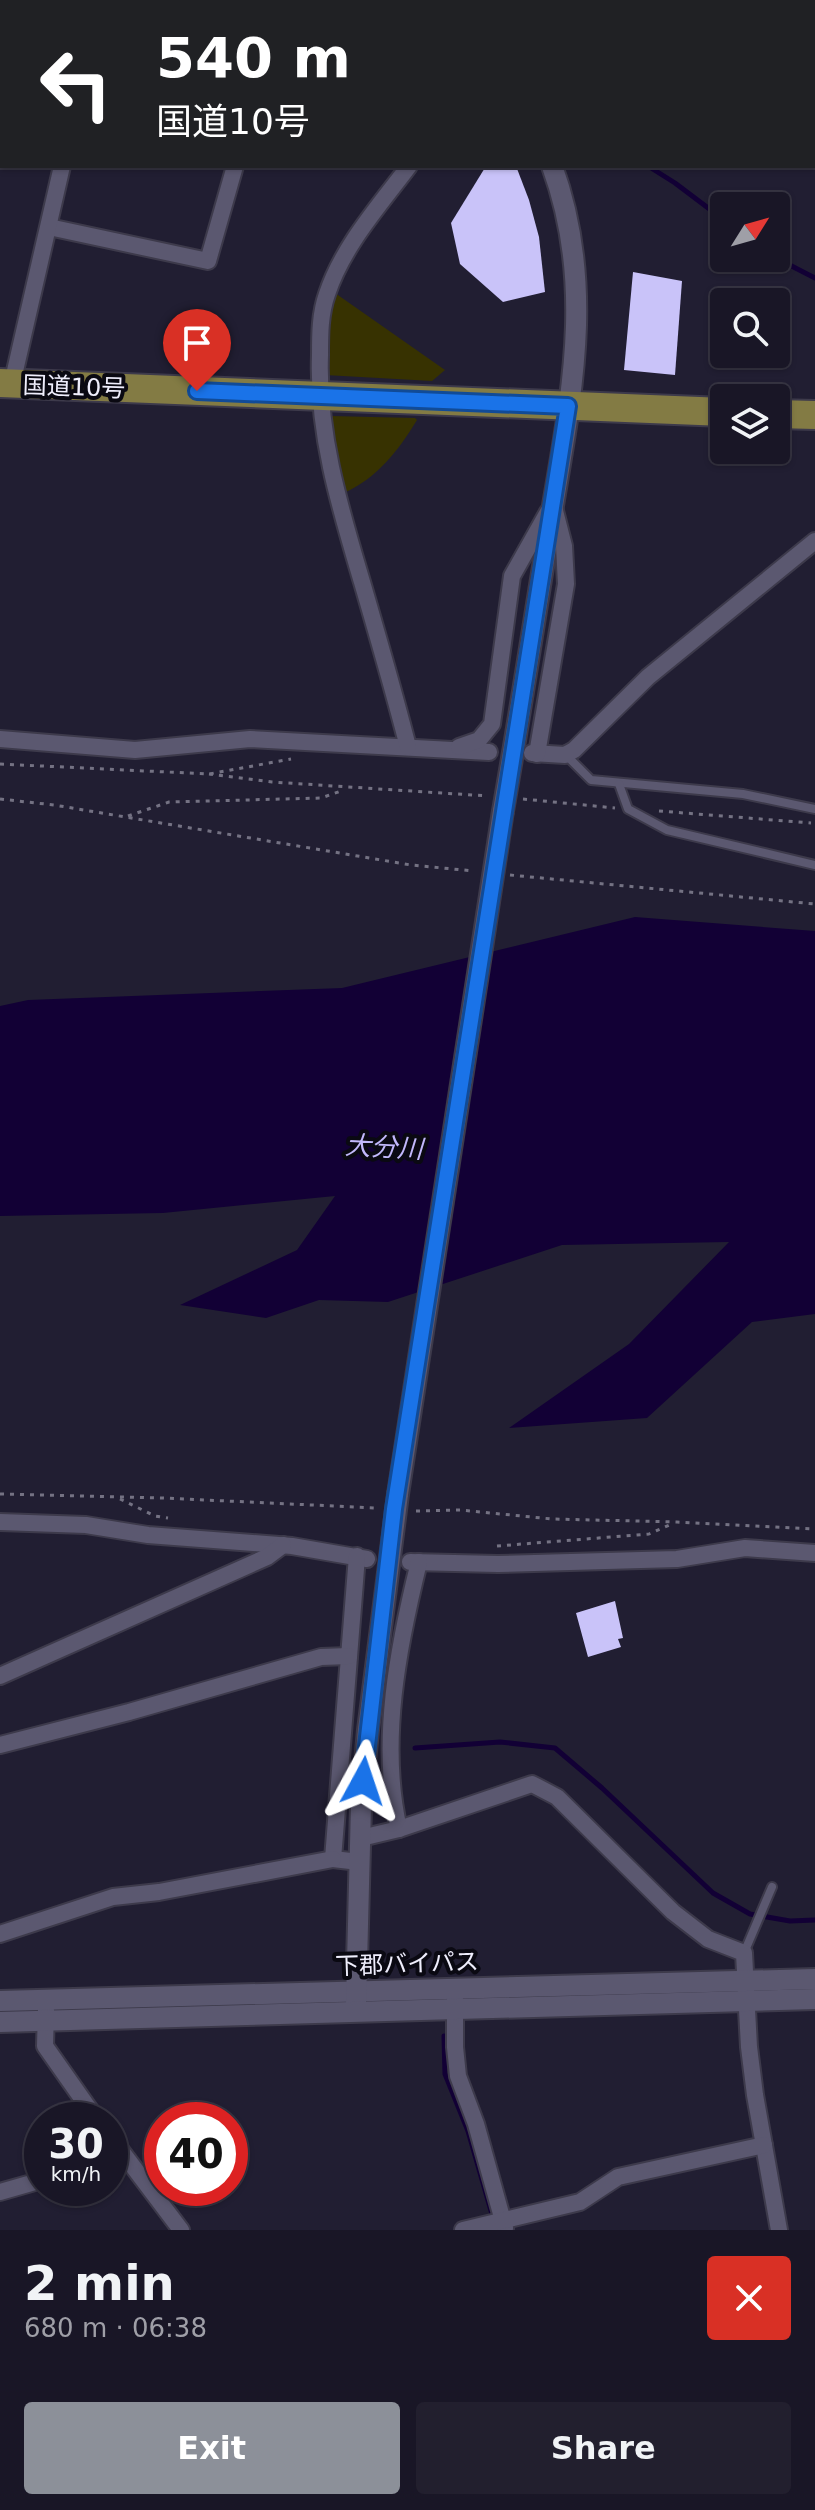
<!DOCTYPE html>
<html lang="en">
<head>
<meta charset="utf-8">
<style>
  :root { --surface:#191626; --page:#221f2e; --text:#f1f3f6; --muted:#9f9fa7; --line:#373543; --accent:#8c9099 }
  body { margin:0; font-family:"DejaVu Sans","Noto Sans JP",sans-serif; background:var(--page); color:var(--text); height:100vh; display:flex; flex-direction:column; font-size:30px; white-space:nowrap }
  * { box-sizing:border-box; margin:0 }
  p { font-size:26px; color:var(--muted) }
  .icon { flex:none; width:44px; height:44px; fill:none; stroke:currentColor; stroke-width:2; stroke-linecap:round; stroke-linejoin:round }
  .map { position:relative; height:2230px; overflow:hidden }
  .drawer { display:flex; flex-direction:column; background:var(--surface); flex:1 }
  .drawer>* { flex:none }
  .guide { position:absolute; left:0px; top:0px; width:816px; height:168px; box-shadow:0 2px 6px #0004,0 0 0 2px var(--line); background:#202124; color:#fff; overflow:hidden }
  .needle { width:52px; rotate:53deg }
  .controls { position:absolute; left:710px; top:192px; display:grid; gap:16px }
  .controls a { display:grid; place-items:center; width:80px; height:80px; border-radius:8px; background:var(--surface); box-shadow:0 2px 6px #0004,0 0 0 2px var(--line); font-size:40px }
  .speed { position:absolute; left:24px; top:2102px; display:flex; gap:16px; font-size:40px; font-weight:700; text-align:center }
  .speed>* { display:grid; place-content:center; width:104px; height:104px; border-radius:50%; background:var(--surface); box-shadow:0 2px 6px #0004,0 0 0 2px var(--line); line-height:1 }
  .speed small { font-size:20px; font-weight:400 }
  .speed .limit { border:12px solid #d22; background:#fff; color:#111 }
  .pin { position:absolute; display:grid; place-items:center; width:68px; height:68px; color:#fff; margin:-82px -34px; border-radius:50% 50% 50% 0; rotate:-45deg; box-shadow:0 0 8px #0007 }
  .pin .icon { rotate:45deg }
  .me { position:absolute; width:88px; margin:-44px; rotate:5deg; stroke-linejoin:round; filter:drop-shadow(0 0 6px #0008) }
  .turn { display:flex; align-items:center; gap:28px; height:168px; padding:0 24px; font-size:36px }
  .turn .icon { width:104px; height:104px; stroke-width:2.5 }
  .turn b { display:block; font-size:56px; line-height:68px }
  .round { display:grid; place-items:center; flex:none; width:84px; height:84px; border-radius:8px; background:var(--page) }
  .overview { display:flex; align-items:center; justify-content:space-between; height:136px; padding:0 24px }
  h1 { font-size:48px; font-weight:600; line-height:60px }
  .action { display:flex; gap:16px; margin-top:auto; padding:16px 24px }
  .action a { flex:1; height:92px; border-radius:8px; background:var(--accent); color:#fff; font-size:32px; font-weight:600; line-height:92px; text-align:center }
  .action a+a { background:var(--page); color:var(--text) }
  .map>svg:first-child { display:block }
  .green { fill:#373201 }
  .water { fill:#120035 }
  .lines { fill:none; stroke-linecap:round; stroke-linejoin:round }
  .stream { stroke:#120035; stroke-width:5 }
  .building { fill:#c9c3f9 }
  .service-casing { stroke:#3d3a4b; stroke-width:12 }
  .minor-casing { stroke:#3d3a4b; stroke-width:20 }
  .tertiary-casing { stroke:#3d3a4b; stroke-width:24 }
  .trunk-casing { stroke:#3d3a4b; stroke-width:32 }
  .path { stroke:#747283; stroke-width:3; stroke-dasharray:4 6; stroke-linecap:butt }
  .service { stroke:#5b5870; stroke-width:8 }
  .minor { stroke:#5b5870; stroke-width:16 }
  .tertiary { stroke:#5b5870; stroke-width:20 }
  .trunk { stroke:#837b44; stroke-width:28 }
  .tertiary-bridge-casing { stroke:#3d3a4b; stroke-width:24; stroke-linecap:butt }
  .tertiary-bridge { stroke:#5b5870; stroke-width:20 }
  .route-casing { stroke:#114b97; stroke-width:20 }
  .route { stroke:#1a73e8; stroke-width:14 }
  .labels { text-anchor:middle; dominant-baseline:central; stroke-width:8; stroke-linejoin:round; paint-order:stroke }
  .street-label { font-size:24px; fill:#efeefc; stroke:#0a0912 }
  .water-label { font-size:26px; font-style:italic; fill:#c2b8fb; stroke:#0a0912 }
</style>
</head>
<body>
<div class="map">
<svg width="815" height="2230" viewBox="0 0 815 2230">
  <rect width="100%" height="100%" fill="#211e32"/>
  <!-- green -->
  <g class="green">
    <path d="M335 293 445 370 432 381 325 375 327 324Z"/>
    <path d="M330 416 415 418 417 420C398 451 377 478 344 493L337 467Z"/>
  </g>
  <!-- water -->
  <path class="water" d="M635 917 815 931V1314L752 1322 647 1418 509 1428 629 1344 729 1242 562 1245 388 1302 319 1300 266 1318 180 1305 297 1250 335 1196 163 1213 0 1216V1006L28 1000 342 988Z"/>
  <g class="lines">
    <!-- stream -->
    <g class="stream">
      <path d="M93 0V2"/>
      <path d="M648 166 675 183 724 220"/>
      <path d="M776 258 815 278"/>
      <path d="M415 1748 500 1742 555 1748 602 1788 713 1893 750 1914 790 1921 815 1920"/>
      <path d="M444 2036 445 2074 468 2131 494 2221"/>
    </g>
  </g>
  <!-- building -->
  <g class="building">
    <path d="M486 166H516L529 200 539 237 545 292 503 302 460 264 451 223Z"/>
    <path d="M633 272 682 281 675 375 624 370Z"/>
    <path d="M615 1601 623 1638 618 1639 621 1647 588 1657 576 1613Z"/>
  </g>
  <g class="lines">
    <!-- service casing -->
    <g class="service-casing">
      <g id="service">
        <path d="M566 755 591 780 743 794 815 809"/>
        <path d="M619 784 628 809 667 830 815 865"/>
        <path d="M744 1953 772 1887"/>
      </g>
    </g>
    <!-- minor casing -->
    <g class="minor-casing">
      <g id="minor">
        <path d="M77 0V2"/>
        <path d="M507 2 508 0"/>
        <path d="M49 227 208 261 235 166"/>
        <path d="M12 384 62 166"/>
        <path d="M0 739 135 750 250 739 489 752"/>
        <path d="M408 747C394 692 378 637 362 582 340 508 317 433 320 355 320 334 320 314 327 294 343 246 379 206 409 166"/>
        <path d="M459 747 479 740 492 724 512 576 548 512"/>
        <path d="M532 753 565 755 574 750 648 677 815 541"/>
        <path d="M537 754 566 584 564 546 554 507"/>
        <path d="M0 1522 86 1525 148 1535 292 1546 367 1559"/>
        <path d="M357 1556 333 1859 359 1862"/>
        <path d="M410 1562 498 1564 677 1559 745 1548 815 1553"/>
        <path d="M0 1676 267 1557 283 1545"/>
        <path d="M0 1745 129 1712 321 1657 349 1656"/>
        <path d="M399 1829C379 1743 398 1647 419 1562"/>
        <path d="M361 1838 399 1829 532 1784 557 1797 673 1912 708 1939 744 1953 749 2047 755 2095 779 2230"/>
        <path d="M0 1934 113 1897 159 1892 333 1859"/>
        <path d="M455 1999V2047L458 2076 476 2124 505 2228"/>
        <path d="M46 2010 45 2046 97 2120"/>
        <path d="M110 2136 181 2230"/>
        <path d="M0 2192 42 2180"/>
        <path d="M463 2230 580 2202 618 2177 764 2145"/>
      </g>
    </g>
    <!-- tertiary casing -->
    <g class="tertiary-casing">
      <g id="tertiary">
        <path d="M433 0 436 2"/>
        <path d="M503 811C519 720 533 628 548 536 568 409 598 292 552 166"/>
        <path d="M0 2001 815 1979"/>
        <path d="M356 2003 361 1806 368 1730 398 1494"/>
        <path d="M0 2022 815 1999"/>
      </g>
    </g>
    <!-- trunk casing -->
    <g class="trunk-casing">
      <g id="trunk">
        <path d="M0 383 724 412"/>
        <path d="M776 414 815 415"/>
      </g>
    </g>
    <!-- path -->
    <g class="path">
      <path d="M0 764 209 774 291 759"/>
      <path d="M209 774 272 782 488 796"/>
      <path d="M0 799 54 805 411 865 474 871"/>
      <path d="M523 799 615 808"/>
      <path d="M659 811 811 823"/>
      <path d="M128 816 169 802 321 798 344 790"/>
      <path d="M510 875 815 904"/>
      <path d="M0 1494 163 1498 376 1508"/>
      <path d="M120 1499 155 1516 168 1518"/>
      <path d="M416 1511 460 1510 552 1519 677 1522 815 1529"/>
      <path d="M497 1546 649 1534 674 1523"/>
    </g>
    <!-- service -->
    <use href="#service" class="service"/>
    <!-- minor -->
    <use href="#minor" class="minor"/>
    <!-- tertiary -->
    <use href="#tertiary" class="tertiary"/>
    <!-- trunk -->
    <use href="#trunk" class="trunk"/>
    <!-- tertiary-bridge casing -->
    <g class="tertiary-bridge-casing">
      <path id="tertiary-bridge" d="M398 1494 503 811"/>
    </g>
    <!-- tertiary-bridge -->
    <use href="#tertiary-bridge" class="tertiary-bridge"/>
  </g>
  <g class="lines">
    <!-- route casing -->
    <g class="route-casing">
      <path id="route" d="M197 391 568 406 394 1509 363 1781"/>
    </g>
    <!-- route -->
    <use href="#route" class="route"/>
  </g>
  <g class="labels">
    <!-- street labels -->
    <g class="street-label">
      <text transform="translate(74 387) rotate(2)">国道10号</text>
      <text transform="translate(407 1964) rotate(-2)">下郡バイパス</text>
    </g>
    <!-- water labels -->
    <g class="water-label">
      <text transform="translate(384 1147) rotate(3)">大分川</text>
    </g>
  </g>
</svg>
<div class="controls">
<a><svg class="needle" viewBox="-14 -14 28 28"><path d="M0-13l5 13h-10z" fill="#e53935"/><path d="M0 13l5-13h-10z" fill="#9f9fa7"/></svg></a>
<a><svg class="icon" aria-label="search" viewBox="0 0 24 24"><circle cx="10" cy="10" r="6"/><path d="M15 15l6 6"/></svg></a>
<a><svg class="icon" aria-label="layers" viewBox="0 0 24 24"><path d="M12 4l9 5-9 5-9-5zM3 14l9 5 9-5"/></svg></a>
</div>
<div class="speed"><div>30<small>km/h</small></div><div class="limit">40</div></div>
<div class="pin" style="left:197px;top:391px;background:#d93025"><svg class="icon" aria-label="arrive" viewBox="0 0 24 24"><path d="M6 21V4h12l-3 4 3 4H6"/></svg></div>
<svg class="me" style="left:363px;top:1781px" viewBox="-20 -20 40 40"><path d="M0-17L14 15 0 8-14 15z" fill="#1a73e8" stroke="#fff" stroke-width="4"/></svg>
<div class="guide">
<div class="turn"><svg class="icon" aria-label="left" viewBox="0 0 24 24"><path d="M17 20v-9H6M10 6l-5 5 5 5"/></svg><div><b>540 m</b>国道10号</div></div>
</div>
</div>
<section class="drawer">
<div class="overview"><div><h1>2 min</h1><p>680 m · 06:38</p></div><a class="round" style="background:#d93025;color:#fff"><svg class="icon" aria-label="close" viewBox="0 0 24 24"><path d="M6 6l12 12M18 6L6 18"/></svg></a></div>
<div class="action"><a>Exit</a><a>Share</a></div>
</section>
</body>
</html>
